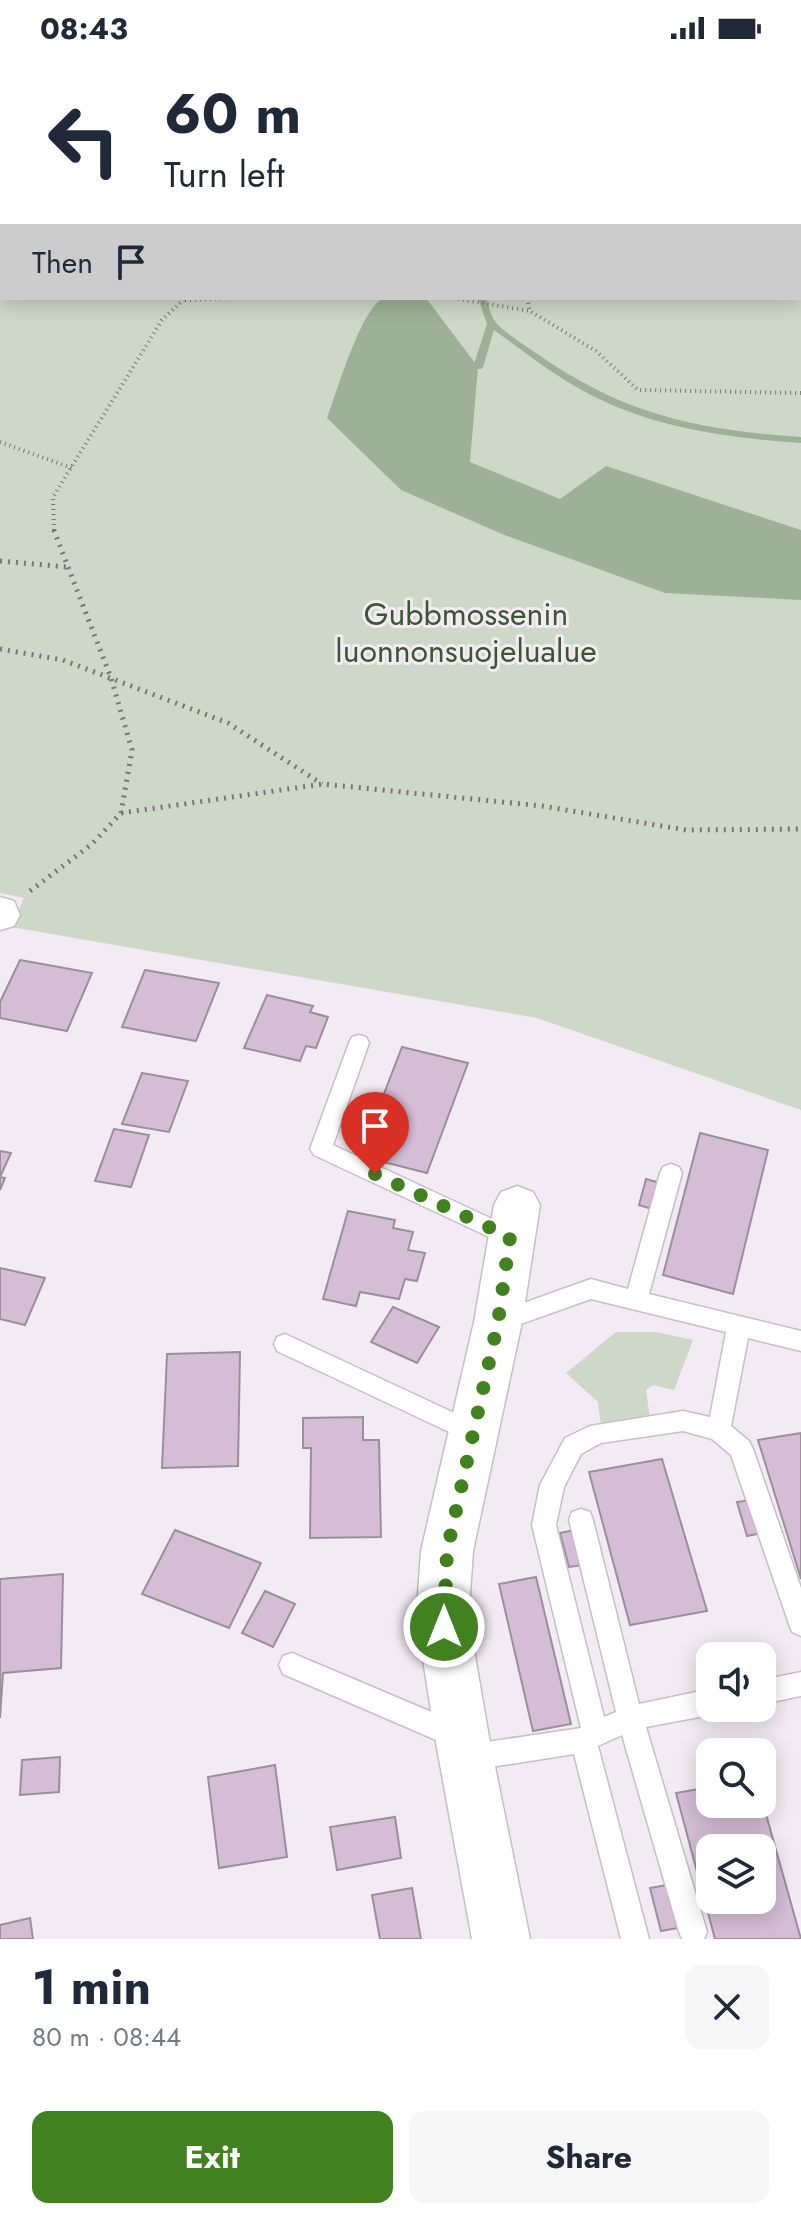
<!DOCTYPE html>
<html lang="en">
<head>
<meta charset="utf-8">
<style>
  :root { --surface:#fff; --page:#f6f6f7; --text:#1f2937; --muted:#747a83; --accent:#428120 }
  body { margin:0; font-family:Jost,sans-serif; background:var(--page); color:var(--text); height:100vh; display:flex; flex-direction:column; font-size:30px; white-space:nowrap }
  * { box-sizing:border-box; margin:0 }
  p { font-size:26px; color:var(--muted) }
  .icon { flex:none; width:44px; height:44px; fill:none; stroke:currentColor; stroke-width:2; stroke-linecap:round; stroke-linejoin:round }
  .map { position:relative; height:1883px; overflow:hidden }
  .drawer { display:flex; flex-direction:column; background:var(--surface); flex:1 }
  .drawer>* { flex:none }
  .hud { position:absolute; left:0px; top:0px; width:802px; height:244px; box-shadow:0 4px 20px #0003; background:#fff; color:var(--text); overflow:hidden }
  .fabs { position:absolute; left:696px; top:1586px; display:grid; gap:16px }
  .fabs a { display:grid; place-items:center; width:80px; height:80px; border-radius:16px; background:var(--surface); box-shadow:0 4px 20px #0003; font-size:40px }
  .pin { position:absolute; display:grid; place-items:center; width:68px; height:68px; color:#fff; margin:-82px -34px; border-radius:50% 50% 50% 0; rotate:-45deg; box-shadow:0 0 8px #0007 }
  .pin .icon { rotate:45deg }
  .me { position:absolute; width:88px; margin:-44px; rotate:0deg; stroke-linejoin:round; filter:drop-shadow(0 0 6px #0008) }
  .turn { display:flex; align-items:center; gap:28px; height:168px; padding:0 32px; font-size:36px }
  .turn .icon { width:104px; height:104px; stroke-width:2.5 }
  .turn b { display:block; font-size:56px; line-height:68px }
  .then { display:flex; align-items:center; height:76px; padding:0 32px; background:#0003; gap:16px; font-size:30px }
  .round { display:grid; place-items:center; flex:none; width:84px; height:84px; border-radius:16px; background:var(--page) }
  .overview { display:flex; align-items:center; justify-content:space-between; height:136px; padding:0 32px }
  h1 { font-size:48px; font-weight:700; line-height:60px }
  .cta { display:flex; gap:16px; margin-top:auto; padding:16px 32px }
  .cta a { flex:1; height:92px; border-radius:16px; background:var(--accent); color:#fff; font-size:32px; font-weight:700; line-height:92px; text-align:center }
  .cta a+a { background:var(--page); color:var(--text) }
  .status { display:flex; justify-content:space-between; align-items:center; height:56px; padding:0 40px; background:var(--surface); direction:ltr }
  .status svg { height:22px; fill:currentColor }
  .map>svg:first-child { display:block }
  .green { fill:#cdd8c8; fill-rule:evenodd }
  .water { fill:#9eb097 }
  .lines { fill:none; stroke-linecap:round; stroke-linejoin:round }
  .stream { fill:#9eb097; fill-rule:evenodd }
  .building { fill:#d4bdd5; stroke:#999199; stroke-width:2; fill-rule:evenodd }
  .service-casing { stroke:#c6bfc6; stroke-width:3 }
  .minor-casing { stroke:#c6bfc6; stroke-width:3 }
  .path-far1 { stroke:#7a757a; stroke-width:4; stroke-dasharray:1 4; stroke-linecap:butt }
  .path { stroke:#7a757a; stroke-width:5; stroke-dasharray:2 6; stroke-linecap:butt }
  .service { fill:#fff; fill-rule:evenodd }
  .minor { fill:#fff; fill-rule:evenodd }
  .route { stroke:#428120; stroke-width:14; stroke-dasharray:0 25.2 }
  .labels { text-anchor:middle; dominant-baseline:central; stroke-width:6; stroke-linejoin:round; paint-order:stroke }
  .park-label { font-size:32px; fill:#3b572f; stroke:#f3ebf3 }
</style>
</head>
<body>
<div class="status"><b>08:43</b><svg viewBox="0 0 49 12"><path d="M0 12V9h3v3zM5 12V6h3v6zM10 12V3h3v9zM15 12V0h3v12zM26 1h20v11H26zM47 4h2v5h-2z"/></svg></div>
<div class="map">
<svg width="801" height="1883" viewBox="0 0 801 1883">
  <rect width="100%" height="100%" fill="#f3ebf3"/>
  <!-- green -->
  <g class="green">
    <path d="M0 0H801V1054L537 962 11 871 24 842 0 837ZM2 2H800V242H2Z"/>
    <path d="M616 1276H656L693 1284 674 1334 653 1329 646 1334 650 1363 601 1370 598 1346 566 1317Z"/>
  </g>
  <!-- water -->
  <path class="water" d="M383 242H426L478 311 470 406 560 443 606 410 801 474V544L665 537 502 478 401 434 327 362C337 336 360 255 383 242Z"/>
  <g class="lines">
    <!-- stream -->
    <g class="stream">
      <rect x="401" y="0" width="8" height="2"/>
      <path d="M478 242H486C489 249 490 259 495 265 500 274 529 292 539 299 625 359 698 374 801 381V387C731 382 660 373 597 342 560 324 527 298 494 274L483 311 481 313H475L473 311 487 268Z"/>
    </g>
  </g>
  <!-- building -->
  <g class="building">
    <path d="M20 904 92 917 67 975 0 962V946Z"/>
    <path d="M145 914 219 927 196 985 122 971Z"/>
    <path d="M267 939 313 950 310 956 328 961 316 992 306 990 300 1005 244 992Z"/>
    <path d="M402 991 468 1007 427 1117 360 1100Z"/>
    <path d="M142 1017 188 1025 169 1076 122 1068Z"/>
    <path d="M114 1073 149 1079 131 1131 95 1125Z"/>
    <path d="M700 1077 768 1094 733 1238 663 1219Z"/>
    <path d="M0 1095 11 1097 0 1121 5 1122 0 1134Z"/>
    <path d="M646 1123 660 1127 652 1153 639 1149Z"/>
    <path d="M348 1155 395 1164 393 1172 413 1176 408 1194 425 1197 417 1225 405 1223 399 1243 360 1236 356 1250 323 1243Z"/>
    <path d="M0 1212 45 1222 25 1269 0 1263Z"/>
    <path d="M393 1251 439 1271 417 1307 371 1286Z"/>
    <path d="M240 1296 238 1410 162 1412 167 1298Z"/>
    <path d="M363 1361V1384H379L381 1481 310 1482 311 1392H303V1362Z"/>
    <path d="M801 1377V1523L758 1384Z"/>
    <path d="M662 1403 707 1555 630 1569 589 1416Z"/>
    <path d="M751 1444 762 1477 747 1480 737 1446Z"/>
    <path d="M175 1474 261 1507 229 1572 142 1538Z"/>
    <path d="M575 1474 584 1509 569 1511 560 1477Z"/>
    <path d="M63 1518 61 1612 3 1617 0 1662V1523Z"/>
    <path d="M536 1521 571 1668 533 1675 499 1528Z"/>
    <path d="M265 1535 295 1548 273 1591 242 1577Z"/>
    <path d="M60 1701 59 1736 20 1739 22 1704Z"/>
    <path d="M275 1709 287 1801 219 1812 208 1721Z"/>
    <path d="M710 1731V1748H762V1744L801 1883H715L676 1737ZM710 1792H762V1844H710Z"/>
    <path d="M395 1761 401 1802 337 1814 330 1771Z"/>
    <path d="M667 1829 678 1872 661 1875 650 1832Z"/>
    <path d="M412 1832 421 1883H380L372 1839Z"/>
    <path d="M30 1862 33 1883H0V1869Z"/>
  </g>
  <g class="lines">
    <!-- service casing -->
    <g class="service-casing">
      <g id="service">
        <path d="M359 979 366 981 369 987 333 1089 518 1175 521 1181 518 1187 510 1190 502 1187 314 1099 310 1093 349 987 352 981Z"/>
        <path d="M671 1108 679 1111 682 1117 649 1238 801 1275V1295L748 1282 731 1370 749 1385 753 1393 801 1532V1580L792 1576 789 1568 731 1399 712 1383 683 1375 601 1387 581 1398 564 1431 556 1469 604 1661 616 1656 569 1464 572 1456 581 1453 590 1456 593 1464 639 1648 710 1633V1652H720L710 1659 646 1671 707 1876 704 1883H682L679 1876 622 1679 598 1690 649 1883H621L574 1698 466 1715 457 1711 453 1702 457 1693 283 1618 279 1609 283 1600 292 1597 467 1671 471 1680 467 1689 581 1672 532 1469 540 1429 565 1382 590 1370 683 1355 710 1361 726 1276 591 1243 498 1276 490 1273 487 1266 490 1259 591 1223 628 1233 660 1117 663 1111Z"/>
        <path d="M285 1278 480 1369 484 1376 480 1383 472 1387 464 1383 277 1295 274 1288 277 1281Z"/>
        <path d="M801 1616V1640L762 1648V1624Z"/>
      </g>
    </g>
    <!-- minor casing -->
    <g class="minor-casing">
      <g id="minor">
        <path d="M0 841 14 845 20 859 14 870 0 874Z"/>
        <path d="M517 1130 533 1136 540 1149 522 1266 473 1495 470 1538V1571L489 1681 530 1883H472L435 1681 418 1571V1538L421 1495 474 1266 494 1149 501 1136Z"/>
      </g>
    </g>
    <!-- path-far1 -->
    <g class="path-far1">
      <path d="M453 242 530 255"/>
      <path d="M527 242 530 255 596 295 638 334 801 337"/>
      <path d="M185 244 240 242"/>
      <path d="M0 386 72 412"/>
      <path d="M54 474 53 441 162 264 185 242"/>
    </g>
    <!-- path -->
    <g class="path">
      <path d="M0 505 67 511"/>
      <path d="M0 593 63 604 228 667 322 728"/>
      <path d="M121 757 323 728 542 750 686 774 801 773"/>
      <path d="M30 835 92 788 121 757 132 694 111 622 53 472"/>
    </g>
    <!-- service -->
    <use href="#service" class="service"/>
    <!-- minor -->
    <use href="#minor" class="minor"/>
  </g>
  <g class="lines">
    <!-- route -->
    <path class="route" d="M375 1118 510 1181 498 1266 447 1495 444 1571"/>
  </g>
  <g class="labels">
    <!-- park labels -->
    <g class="park-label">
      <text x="466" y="558">Gubbmossenin<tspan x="466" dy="37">luonnonsuojelualue</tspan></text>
    </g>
  </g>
</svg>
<div class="fabs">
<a><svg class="icon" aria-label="sound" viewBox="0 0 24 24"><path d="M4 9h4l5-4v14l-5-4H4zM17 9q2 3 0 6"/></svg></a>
<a><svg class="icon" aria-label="search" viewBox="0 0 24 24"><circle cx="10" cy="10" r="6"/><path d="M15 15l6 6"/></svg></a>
<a><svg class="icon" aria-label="layers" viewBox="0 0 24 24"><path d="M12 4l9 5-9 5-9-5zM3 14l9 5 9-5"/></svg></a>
</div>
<div class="pin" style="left:375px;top:1118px;background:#d93025"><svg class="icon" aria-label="arrive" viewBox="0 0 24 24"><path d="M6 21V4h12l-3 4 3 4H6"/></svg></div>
<svg class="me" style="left:444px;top:1571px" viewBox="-20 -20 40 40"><circle r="17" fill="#428120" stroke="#fff" stroke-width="3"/><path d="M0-11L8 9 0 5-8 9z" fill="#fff"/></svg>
<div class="hud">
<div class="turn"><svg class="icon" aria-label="left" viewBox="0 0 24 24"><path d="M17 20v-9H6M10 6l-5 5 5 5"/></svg><div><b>60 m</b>Turn left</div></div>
<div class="then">Then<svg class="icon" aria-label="arrive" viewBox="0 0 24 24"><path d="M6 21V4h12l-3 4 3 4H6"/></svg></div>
</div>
</div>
<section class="drawer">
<div class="overview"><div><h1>1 min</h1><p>80 m · 08:44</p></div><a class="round"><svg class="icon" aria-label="close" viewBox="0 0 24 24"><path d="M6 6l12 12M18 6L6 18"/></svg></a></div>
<div class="cta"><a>Exit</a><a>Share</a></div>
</section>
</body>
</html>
